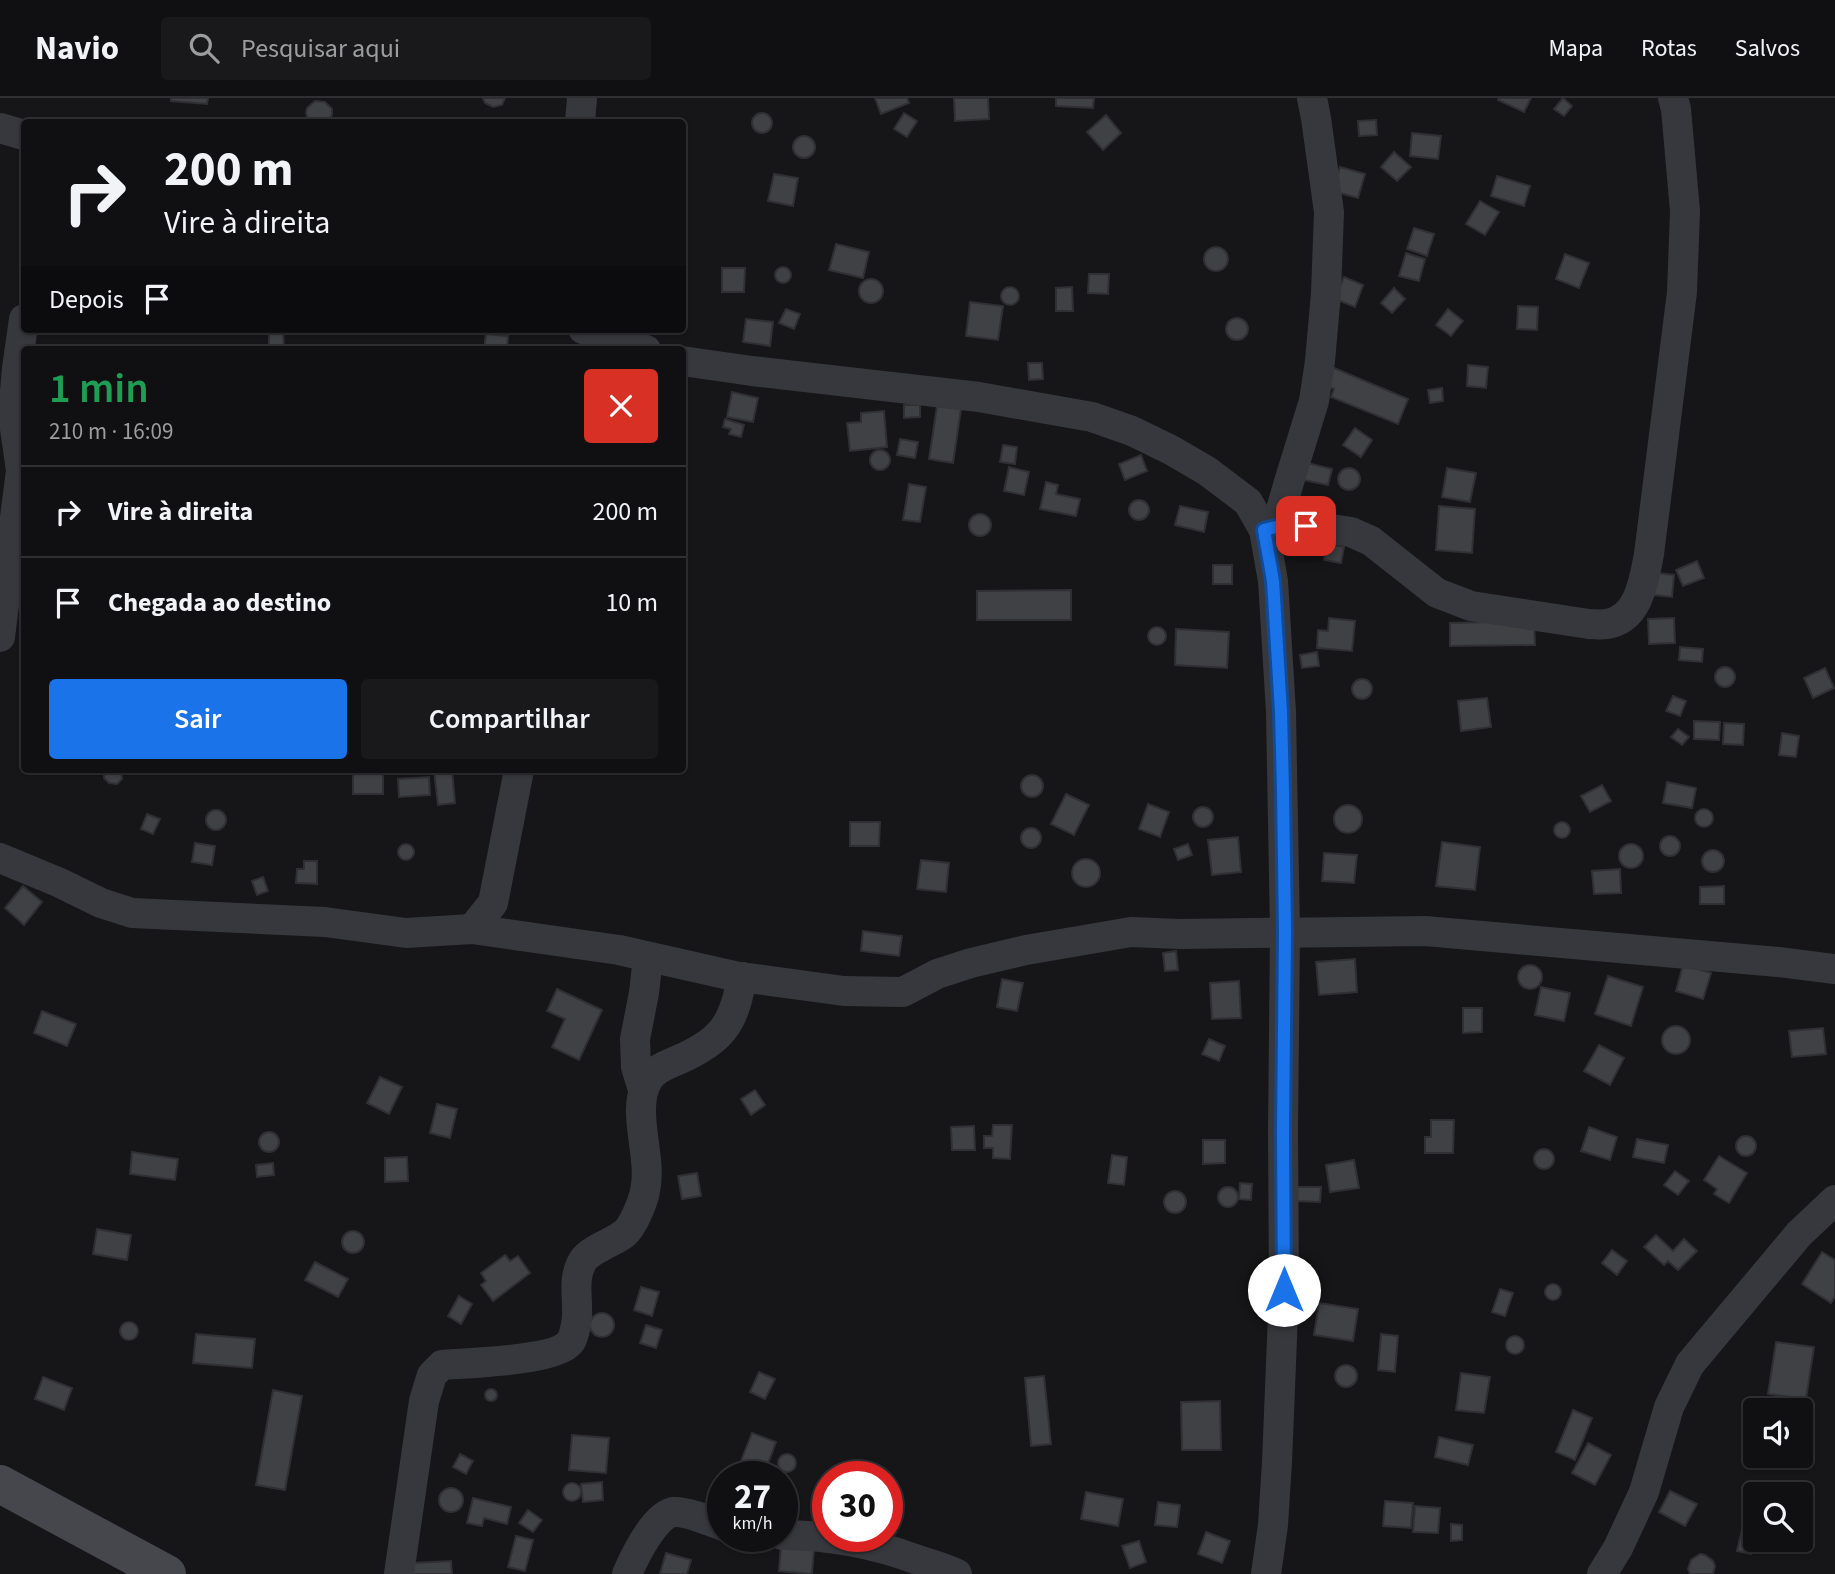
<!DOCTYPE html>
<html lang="pt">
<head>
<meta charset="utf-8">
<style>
  :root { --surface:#101012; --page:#19191b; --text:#f1f3f6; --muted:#9c9d9f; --line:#303032; --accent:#1a73e8 }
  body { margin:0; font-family:"Source Sans 3",sans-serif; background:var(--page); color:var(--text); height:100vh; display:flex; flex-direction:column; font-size:26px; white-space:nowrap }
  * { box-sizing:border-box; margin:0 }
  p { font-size:23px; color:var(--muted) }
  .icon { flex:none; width:38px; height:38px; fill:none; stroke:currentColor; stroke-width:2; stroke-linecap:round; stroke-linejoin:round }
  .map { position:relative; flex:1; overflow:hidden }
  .side { position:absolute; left:21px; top:248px; width:665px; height:427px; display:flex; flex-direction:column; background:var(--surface); border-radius:7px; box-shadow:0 2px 5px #0004,0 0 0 2px var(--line) }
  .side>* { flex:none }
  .guide { position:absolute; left:21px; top:21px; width:665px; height:214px; border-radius:7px; box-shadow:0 2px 5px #0004,0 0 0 2px var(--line); background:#101012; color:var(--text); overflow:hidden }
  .tools { position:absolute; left:1743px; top:1300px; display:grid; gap:14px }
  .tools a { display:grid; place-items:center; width:70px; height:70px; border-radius:7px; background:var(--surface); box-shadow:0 2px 5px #0004,0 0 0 2px var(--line); font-size:35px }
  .speed { position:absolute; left:707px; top:1363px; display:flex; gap:14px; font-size:35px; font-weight:700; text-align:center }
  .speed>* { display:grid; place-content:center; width:91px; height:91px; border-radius:50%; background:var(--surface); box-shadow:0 2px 5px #0004,0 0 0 2px var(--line); line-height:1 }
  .speed small { font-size:18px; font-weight:400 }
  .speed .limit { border:10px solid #d22; background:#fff; color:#111 }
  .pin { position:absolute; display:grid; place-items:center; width:60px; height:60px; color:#fff; margin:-30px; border-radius:14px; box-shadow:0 4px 10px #0006 }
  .me { position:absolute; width:77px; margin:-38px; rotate:0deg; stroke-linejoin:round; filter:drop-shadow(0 0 5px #0008) }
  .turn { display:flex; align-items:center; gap:24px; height:147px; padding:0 28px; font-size:32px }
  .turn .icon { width:91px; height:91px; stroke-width:2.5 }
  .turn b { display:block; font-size:49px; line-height:60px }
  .then { display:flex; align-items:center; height:66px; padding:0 28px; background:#0003; gap:14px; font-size:26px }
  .round { display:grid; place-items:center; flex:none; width:74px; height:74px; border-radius:7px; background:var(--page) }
  .summary { display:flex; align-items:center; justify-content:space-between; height:119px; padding:0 28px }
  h1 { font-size:42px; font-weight:600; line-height:52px; color:#1e9e55 }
  .primary-button { display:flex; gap:14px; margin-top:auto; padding:14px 28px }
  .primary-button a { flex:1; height:80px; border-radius:7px; background:var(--accent); color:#fff; font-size:28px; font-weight:600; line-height:80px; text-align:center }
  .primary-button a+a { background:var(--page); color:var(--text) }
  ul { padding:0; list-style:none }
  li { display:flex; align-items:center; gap:21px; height:91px; padding:0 28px; border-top:2px solid var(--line) }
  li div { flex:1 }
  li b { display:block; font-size:26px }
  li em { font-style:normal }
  header { display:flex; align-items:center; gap:42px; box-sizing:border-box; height:98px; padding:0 35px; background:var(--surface); border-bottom:2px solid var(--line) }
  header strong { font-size:33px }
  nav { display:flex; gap:38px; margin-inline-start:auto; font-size:24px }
  .search { width:490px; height:63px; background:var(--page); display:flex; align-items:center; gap:18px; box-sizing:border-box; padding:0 24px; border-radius:7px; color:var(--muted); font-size:26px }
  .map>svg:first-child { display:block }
  .building { fill:#404145; stroke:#303034; stroke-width:2 }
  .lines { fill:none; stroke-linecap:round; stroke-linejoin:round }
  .street { stroke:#37383d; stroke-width:30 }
  .secondary { stroke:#45474d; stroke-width:38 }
  .route-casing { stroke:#114b97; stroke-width:18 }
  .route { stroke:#1a73e8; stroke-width:12 }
</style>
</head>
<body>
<header>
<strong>Navio</strong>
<div class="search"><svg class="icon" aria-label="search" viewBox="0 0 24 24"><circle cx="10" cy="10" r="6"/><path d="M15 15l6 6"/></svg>Pesquisar aqui</div>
<nav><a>Mapa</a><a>Rotas</a><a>Salvos</a></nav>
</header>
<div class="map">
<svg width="1835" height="1476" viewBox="0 0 1835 1476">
  <rect width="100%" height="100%" fill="#161618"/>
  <!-- building -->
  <g class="building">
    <path d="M171 0H208L207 6 171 3Z"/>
    <path d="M483 0H505L502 7 493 9 485 5Z"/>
    <path d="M875 0H907L909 5 881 16Z"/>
    <path d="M954 0H988L989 21 955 23Z"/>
    <path d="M1056 0H1094L1093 10 1056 8Z"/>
    <path d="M1499 0H1531L1524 14 1498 2Z"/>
    <path d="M1563 0 1572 8 1564 18 1554 11Z"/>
    <path d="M315 3 325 4 332 11V16L329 24H309L306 15 307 10Z"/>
    <path d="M904 15 917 23 907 39 894 31Z"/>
    <circle cx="762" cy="25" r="10"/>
    <path d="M1106 17 1121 35 1103 52 1087 34Z"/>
    <path d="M1376 22 1377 37 1359 38 1358 23Z"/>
    <path d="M1412 35 1441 38 1438 61 1410 58Z"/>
    <circle cx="804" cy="49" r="11"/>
    <path d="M1394 54 1411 69 1397 83 1381 69Z"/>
    <path d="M1340 69 1365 76 1358 100 1333 93Z"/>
    <path d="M774 76 798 80 793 108 768 103Z"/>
    <path d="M1497 78 1530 88 1524 108 1491 98Z"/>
    <path d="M1480 103 1499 114 1485 137 1466 126Z"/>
    <path d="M1414 130 1434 136 1427 158 1407 151Z"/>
    <path d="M836 146 869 154 863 180 829 172Z"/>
    <circle cx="1216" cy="161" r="12"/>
    <path d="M1406 155 1425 161 1419 183 1399 178Z"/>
    <path d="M1565 156 1589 165 1579 190 1556 181Z"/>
    <circle cx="783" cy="177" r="8"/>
    <path d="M722 170H745L744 194H722Z"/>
    <path d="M1089 176H1109L1108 196 1088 195Z"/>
    <path d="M1344 179 1363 187 1355 209 1335 201Z"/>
    <circle cx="871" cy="193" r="12"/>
    <circle cx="1010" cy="198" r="9"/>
    <path d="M1072 189 1073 213H1056V190Z"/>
    <path d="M1394 190 1405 201 1392 215 1381 205Z"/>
    <path d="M970 204 1003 208 998 242 966 238Z"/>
    <path d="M1518 208 1538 209 1537 232 1517 231Z"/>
    <path d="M786 211 800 216 794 231 779 225Z"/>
    <path d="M1448 211 1463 223 1451 238 1436 227Z"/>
    <circle cx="1237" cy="231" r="11"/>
    <path d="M746 221 773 224 770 248 743 244Z"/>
    <path d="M269 231H283L284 252H269Z"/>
    <path d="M486 236 508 238 507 252H484Z"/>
    <path d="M1028 265H1042L1043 281 1029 282Z"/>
    <path d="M1468 267 1488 269 1486 290 1467 288Z"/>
    <path d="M1334 270 1408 301 1398 326 1331 299 1334 291 1327 288Z"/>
    <path d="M1442 290 1443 303 1430 305 1428 292Z"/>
    <path d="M732 294 758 300 753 324 727 319Z"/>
    <path d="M904 307H920V319L904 320Z"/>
    <path d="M937 308 961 311 953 365 929 361Z"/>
    <path d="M884 313 887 349 850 353 847 325 861 324V315Z"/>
    <path d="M725 321 744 327 741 339 729 336 731 331 723 329Z"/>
    <path d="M1355 330 1372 342 1361 359 1343 347Z"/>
    <path d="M900 341 918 344 915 360 897 357Z"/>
    <path d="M1003 347 1017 349 1015 366 1000 364Z"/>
    <circle cx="880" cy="362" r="10"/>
    <path d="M1141 357 1147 373 1125 382 1119 366Z"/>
    <path d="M1303 364 1332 371 1328 387 1299 381Z"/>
    <path d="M1009 369 1029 374 1024 397 1004 393Z"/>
    <path d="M1447 370 1476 375 1470 404 1442 399Z"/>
    <circle cx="1349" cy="381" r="11"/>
    <path d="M1046 384 1058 387 1056 396 1080 401 1076 418 1040 411Z"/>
    <path d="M909 386 926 389 920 424 903 422Z"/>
    <circle cx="1139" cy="412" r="10"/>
    <path d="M1180 408 1208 414 1204 434 1175 427Z"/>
    <path d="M1439 408 1475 411 1472 455 1436 452Z"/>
    <circle cx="980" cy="427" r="11"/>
    <path d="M1326 446 1344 449 1341 465 1324 462Z"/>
    <path d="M1697 463 1704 480 1683 488 1676 472Z"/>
    <rect x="1213" y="467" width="19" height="19"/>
    <path d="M1656 475 1674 477 1672 499 1654 497Z"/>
    <path d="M1071 492V522H977V493Z"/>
    <path d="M1329 520 1355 523 1352 553 1317 550 1318 532 1328 533Z"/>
    <path d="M1674 520 1675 545 1649 546 1648 521Z"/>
    <path d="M1534 523 1535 547 1450 548V525Z"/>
    <circle cx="1157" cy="538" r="9"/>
    <path d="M1176 531 1229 534 1227 570 1175 567Z"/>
    <path d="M1680 549 1703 551 1702 564 1679 562Z"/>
    <path d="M1317 554 1319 568 1302 570 1300 557Z"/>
    <circle cx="1725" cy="579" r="10"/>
    <path d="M1825 570 1834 590 1813 600 1804 580Z"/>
    <circle cx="1362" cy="591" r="10"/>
    <path d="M1673 598 1686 603 1680 618 1666 613Z"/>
    <path d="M1487 600 1491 629 1461 633 1458 603Z"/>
    <path d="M1694 623 1720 624 1719 642 1694 641Z"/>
    <path d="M1724 625 1744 626 1743 647 1723 646Z"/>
    <path d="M1678 631 1689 639 1682 647 1671 639Z"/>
    <path d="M1782 635 1799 638 1796 659 1779 657Z"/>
    <path d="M104 672H121L122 681 117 686 109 685 104 680Z"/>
    <rect x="353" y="672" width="30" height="24"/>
    <path d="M434 672H452L455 705 438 707Z"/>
    <circle cx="1032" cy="688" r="11"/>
    <path d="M429 679 430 697 399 699 398 681Z"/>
    <path d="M1667 684 1696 690 1692 710 1663 705Z"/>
    <path d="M1602 687 1611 703 1590 714 1581 698Z"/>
    <path d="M1066 696 1089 707 1074 737 1051 726Z"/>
    <path d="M1148 706 1169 714 1160 739 1139 731Z"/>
    <circle cx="1348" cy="721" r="14"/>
    <circle cx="1203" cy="719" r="10"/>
    <circle cx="1704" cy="720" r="9"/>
    <circle cx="216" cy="722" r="10"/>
    <path d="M147 716 160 721 153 736 141 731Z"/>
    <circle cx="1562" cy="732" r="8"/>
    <path d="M850 724H880L879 748H850Z"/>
    <circle cx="1031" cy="740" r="10"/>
    <circle cx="1670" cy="748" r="10"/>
    <path d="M1238 739 1241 774 1212 777 1208 742Z"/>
    <path d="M1442 744 1480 749 1475 792 1436 788Z"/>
    <path d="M195 745 215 748 212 767 192 764Z"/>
    <circle cx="1631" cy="758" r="12"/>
    <path d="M1188 746 1192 757 1178 762 1174 751Z"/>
    <circle cx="406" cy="754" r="8"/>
    <circle cx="1713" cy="763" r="11"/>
    <path d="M1324 755 1357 757 1354 785 1322 783Z"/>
    <circle cx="1086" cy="775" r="14"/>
    <path d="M921 762 949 765 946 794 917 791Z"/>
    <path d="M304 763H317V786L296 785 297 771H304Z"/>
    <path d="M1620 771 1621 795 1594 796 1592 773Z"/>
    <path d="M263 779 268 793 257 797 252 783Z"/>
    <path d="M23 788 42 804 24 827 5 810Z"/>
    <path d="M1724 788V806H1700V789Z"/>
    <path d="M863 833 902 838 899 858 861 853Z"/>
    <path d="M1176 853 1178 872 1165 873 1163 855Z"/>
    <path d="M1355 861 1357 894 1319 897 1316 864Z"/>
    <path d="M1683 867 1711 875 1703 901 1676 893Z"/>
    <circle cx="1530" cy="879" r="12"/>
    <path d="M1608 878 1643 889 1631 928 1595 916Z"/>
    <path d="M1002 881 1023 885 1017 913 997 909Z"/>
    <path d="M1239 883 1241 920 1212 921 1210 885Z"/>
    <path d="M1541 889 1570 895 1564 923 1535 917Z"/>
    <path d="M557 891 602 912 579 962 552 949 565 921 547 913Z"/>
    <path d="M1463 910H1482V934L1463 935Z"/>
    <path d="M42 913 76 926 67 948 34 935Z"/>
    <circle cx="1676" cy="942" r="14"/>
    <path d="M1823 930 1826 956 1792 959 1789 933Z"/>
    <path d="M1209 941 1225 948 1219 963 1202 956Z"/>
    <path d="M1599 947 1624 960 1610 987 1584 973Z"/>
    <path d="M380 979 402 989 389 1016 367 1005Z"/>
    <path d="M755 992 765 1007 751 1017 741 1001Z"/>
    <path d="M437 1006 457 1011 450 1040 430 1035Z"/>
    <path d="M1431 1022H1454L1453 1055H1425V1039H1431Z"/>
    <path d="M993 1027H1012L1010 1061 993 1060V1050H984V1038H992Z"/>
    <path d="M974 1028 975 1052H952L951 1029Z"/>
    <path d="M1589 1029 1617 1039 1610 1062 1581 1053Z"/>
    <circle cx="269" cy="1044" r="10"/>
    <circle cx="1746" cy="1048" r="10"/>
    <path d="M1637 1041 1668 1047 1664 1065 1633 1059Z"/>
    <path d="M1203 1042H1225V1065L1203 1066Z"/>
    <circle cx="1544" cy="1061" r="10"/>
    <path d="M132 1054 178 1061 175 1082 130 1076Z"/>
    <path d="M1112 1057 1127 1059 1124 1087 1108 1085Z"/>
    <path d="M1719 1058 1747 1075 1729 1105 1714 1096 1717 1091 1704 1082Z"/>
    <path d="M407 1059 408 1083 385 1084V1060Z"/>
    <path d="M1354 1062 1359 1090 1330 1094 1326 1067Z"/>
    <path d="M273 1065 274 1077 257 1079 256 1067Z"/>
    <path d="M1675 1073 1689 1083 1678 1097 1664 1087Z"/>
    <path d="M697 1075 701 1098 682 1101 678 1078Z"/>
    <path d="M1240 1085 1252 1086 1251 1102 1239 1101Z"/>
    <path d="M1297 1089H1321L1320 1104 1297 1103Z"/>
    <circle cx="1228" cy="1099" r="10"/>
    <circle cx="1175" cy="1104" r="11"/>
    <path d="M97 1131 131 1137 127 1162 93 1156Z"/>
    <circle cx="353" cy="1144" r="11"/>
    <path d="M1656 1137 1673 1153 1684 1141 1697 1153 1678 1172 1668 1163 1664 1167 1644 1149Z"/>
    <path d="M1612 1152 1627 1163 1617 1177 1602 1165Z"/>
    <path d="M1822 1154 1835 1162V1198L1831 1205 1802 1186Z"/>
    <path d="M505 1157 510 1163 518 1158 530 1175 493 1203 481 1187 486 1183 481 1175Z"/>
    <path d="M315 1164 348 1181 338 1199 305 1182Z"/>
    <circle cx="1553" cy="1194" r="8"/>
    <path d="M641 1189 659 1194 652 1218 634 1212Z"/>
    <path d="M1500 1191 1513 1195 1505 1218 1492 1214Z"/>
    <path d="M459 1198 472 1206 461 1226 448 1218Z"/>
    <path d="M1319 1205 1358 1211 1353 1243 1314 1237Z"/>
    <circle cx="602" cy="1227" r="12"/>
    <circle cx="129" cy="1233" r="9"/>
    <path d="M646 1227 662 1232 656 1250 640 1245Z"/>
    <path d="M196 1236 255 1241 252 1270 193 1265Z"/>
    <path d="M1381 1236 1398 1238 1395 1274 1378 1272Z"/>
    <circle cx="1515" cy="1247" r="9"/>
    <path d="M1776 1244 1814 1249 1806 1301 1768 1296Z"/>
    <circle cx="1346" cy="1278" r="11"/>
    <path d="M759 1274 775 1281 765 1301 750 1294Z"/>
    <path d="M1461 1275 1490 1279 1484 1315 1456 1312Z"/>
    <path d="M1044 1278 1051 1346 1031 1348 1025 1280Z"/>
    <path d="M43 1279 72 1290 64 1312 35 1301Z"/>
    <circle cx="491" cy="1297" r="6"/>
    <path d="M273 1292 302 1298 285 1392 256 1387Z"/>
    <path d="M1220 1303 1221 1352H1182L1181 1304Z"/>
    <path d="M1573 1312 1592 1320 1575 1362 1556 1354Z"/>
    <path d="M752 1335 776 1344 766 1371 741 1363Z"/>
    <path d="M572 1337 609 1340 606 1375 569 1372Z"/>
    <path d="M1439 1339 1473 1347 1468 1367 1435 1359Z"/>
    <path d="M1588 1345 1611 1357 1595 1387 1572 1375Z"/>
    <circle cx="787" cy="1365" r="9"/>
    <path d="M460 1356 473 1363 466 1376 453 1369Z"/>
    <path d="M602 1384 603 1402 583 1404 581 1386Z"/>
    <circle cx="572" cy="1394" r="9"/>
    <circle cx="451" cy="1402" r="12"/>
    <path d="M1670 1393 1697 1406 1685 1428 1659 1414Z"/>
    <path d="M1086 1394 1123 1401 1118 1428 1081 1421Z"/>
    <path d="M473 1400 511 1409 507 1426 484 1420 482 1428 467 1425Z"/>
    <path d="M1385 1403 1413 1405 1411 1430 1383 1428Z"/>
    <path d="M1158 1404 1180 1407 1177 1429 1155 1427Z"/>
    <path d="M1415 1408 1440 1410 1438 1435 1413 1434Z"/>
    <path d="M528 1412 542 1422 533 1434 519 1425Z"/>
    <path d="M1744 1423 1755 1426V1442H1774L1772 1452 1753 1448 1751 1456 1737 1453Z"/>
    <path d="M1451 1426 1462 1427V1442L1451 1443Z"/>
    <path d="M1206 1434 1230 1443 1222 1465 1198 1456Z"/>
    <path d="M516 1438 533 1442 525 1473 508 1469Z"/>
    <path d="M1139 1443 1146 1464 1130 1470 1122 1448Z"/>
    <path d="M781 1447 814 1450 812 1476 779 1473Z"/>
    <path d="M666 1455 691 1462 687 1476H660Z"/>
    <path d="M1700 1456 1705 1457 1713 1463 1715 1468 1713 1476H1690L1688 1471 1691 1462Z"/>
    <path d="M451 1463 452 1476H413V1465Z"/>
  </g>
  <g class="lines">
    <!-- street -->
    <g class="street">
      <path d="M580 24 582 0"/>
      <path d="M0 30 24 37"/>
      <path d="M583 231 646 252"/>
      <path d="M682 263 752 273 979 299 1092 319 1132 333 1171 352 1207 373 1248 404 1264 432 1273 483 1281 614 1285 834 1283 1033 1284 1192 1277 1364 1273 1427 1266 1476"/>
      <path d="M1276 429 1289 384 1314 303 1320 263 1326 195 1329 114 1316 20 1312 0"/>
      <path d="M1264 432 1276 429 1306 427 1351 434 1371 443 1437 495 1471 508 1589 526C1595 526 1601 527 1606 526 1639 522 1644 482 1649 456L1682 194 1685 113 1676 11 1673 0"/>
      <path d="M0 539 21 372 13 317 17 270 24 221"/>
      <path d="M0 760 58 784 101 805 132 815 325 824 406 835 472 831 619 852 734 878 844 893 903 894 937 876 971 865 1026 852 1131 834 1179 836 1425 833 1778 864 1835 871"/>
      <path d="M472 831 493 805 519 672"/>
      <path d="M643 992 636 969 635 941 644 895 648 859"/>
      <path d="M782 1437C831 1437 876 1446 921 1463 933 1467 945 1470 957 1476"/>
      <path d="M399 1476 424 1303 432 1277 442 1267C467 1265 558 1263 571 1243 574 1238 577 1224 577 1217 578 1197 572 1179 584 1161 589 1155 595 1152 601 1149 609 1144 618 1141 625 1135 633 1128 643 1104 645 1093 653 1058 630 1013 648 982 654 971 667 967 678 962 722 943 734 926 742 879"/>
      <path d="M627 1476C634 1460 655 1416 674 1414 686 1413 710 1423 723 1428"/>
      <path d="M1602 1476 1618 1450 1644 1394 1669 1309 1690 1266 1799 1136 1835 1102"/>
    </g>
    <!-- secondary -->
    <path class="secondary" d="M0 1386 167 1476"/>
  </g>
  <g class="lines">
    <!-- route casing -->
    <g class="route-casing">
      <path id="route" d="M1284 1192 1283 1033 1285 834 1283 692 1281 614 1273 483 1264 432 1276 429 1306 428"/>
    </g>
    <!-- route -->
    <use href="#route" class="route"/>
  </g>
</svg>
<div class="tools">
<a><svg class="icon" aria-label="sound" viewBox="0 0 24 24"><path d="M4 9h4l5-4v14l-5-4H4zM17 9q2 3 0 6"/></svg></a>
<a><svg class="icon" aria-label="search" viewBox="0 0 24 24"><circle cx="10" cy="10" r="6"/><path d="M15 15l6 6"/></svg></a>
</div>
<div class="speed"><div>27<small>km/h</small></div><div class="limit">30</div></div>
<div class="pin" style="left:1306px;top:428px;background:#d93025"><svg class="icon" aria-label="arrive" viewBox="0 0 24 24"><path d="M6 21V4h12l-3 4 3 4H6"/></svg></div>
<svg class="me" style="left:1284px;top:1192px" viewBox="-20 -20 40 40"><circle r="19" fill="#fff"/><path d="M0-13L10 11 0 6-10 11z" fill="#1a73e8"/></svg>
<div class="guide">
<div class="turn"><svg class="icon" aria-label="right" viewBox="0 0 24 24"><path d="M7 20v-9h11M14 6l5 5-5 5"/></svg><div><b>200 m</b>Vire à direita</div></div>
<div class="then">Depois<svg class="icon" aria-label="arrive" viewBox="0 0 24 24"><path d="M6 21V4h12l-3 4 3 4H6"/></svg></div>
</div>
<section class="side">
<div class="summary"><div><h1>1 min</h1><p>210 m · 16:09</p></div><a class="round" style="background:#d93025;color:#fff"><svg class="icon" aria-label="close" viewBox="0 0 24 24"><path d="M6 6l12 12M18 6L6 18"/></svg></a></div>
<ul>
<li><svg class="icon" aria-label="right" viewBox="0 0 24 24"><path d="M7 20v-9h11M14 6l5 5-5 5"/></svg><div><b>Vire à direita</b></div><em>200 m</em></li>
<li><svg class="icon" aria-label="arrive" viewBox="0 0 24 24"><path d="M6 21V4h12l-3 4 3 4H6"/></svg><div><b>Chegada ao destino</b></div><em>10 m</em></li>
</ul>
<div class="primary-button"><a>Sair</a><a>Compartilhar</a></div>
</section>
</div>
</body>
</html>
